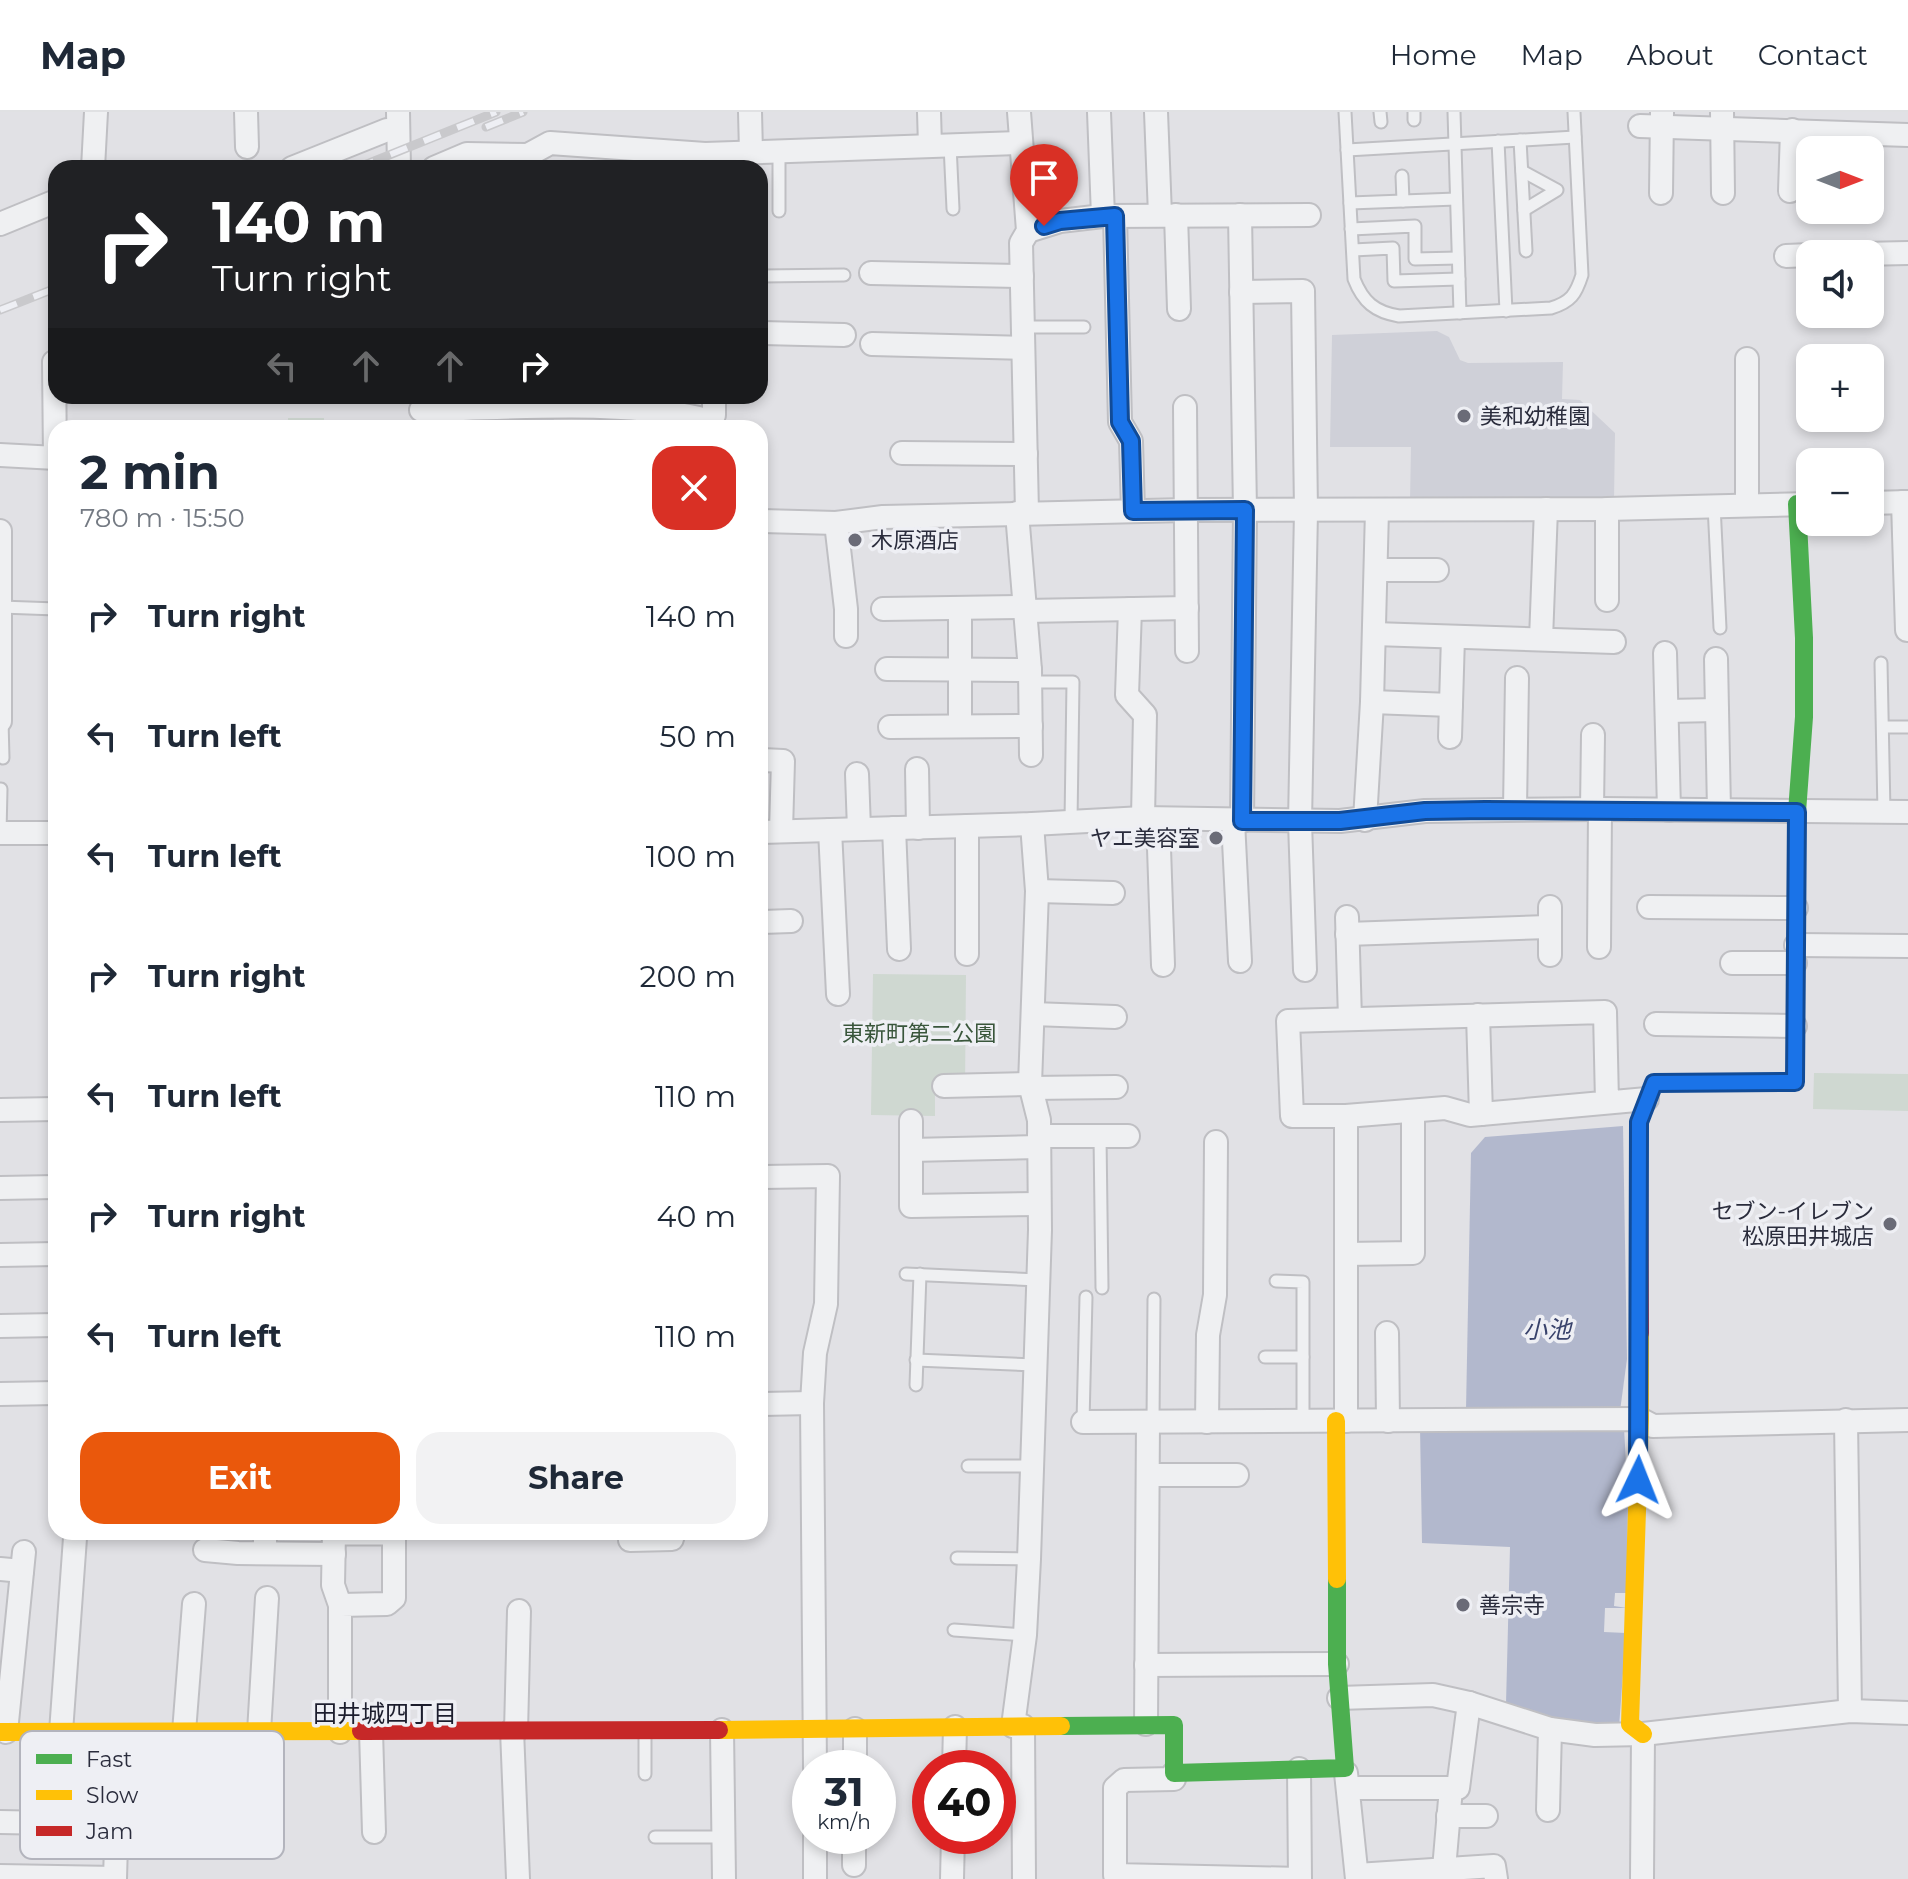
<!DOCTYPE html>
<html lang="en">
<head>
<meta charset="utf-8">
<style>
  :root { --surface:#fff; --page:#f2f2f3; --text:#1f2937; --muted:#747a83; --line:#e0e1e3; --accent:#ea580c }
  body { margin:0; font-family:Montserrat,"Noto Sans JP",sans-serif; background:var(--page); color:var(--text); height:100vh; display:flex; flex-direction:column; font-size:30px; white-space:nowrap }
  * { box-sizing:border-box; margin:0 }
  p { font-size:26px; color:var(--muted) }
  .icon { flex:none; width:44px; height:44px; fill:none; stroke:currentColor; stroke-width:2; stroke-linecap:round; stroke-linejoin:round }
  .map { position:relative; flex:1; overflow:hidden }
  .side { position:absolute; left:48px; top:308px; width:720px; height:1120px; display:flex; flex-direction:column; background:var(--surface); border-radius:24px; box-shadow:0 4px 12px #0003 }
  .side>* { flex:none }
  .banner { position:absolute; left:48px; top:48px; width:720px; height:244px; border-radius:24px; box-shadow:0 4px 12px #0003; background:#202124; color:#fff; overflow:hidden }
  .needle { width:52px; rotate:90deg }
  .controls { position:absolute; left:1796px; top:24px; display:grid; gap:16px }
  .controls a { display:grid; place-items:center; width:88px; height:88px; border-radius:16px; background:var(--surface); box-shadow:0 4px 12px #0003; font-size:40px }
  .speed { position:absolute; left:792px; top:1638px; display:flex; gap:16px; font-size:40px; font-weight:700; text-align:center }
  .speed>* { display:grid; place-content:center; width:104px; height:104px; border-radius:50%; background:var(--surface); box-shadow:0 4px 12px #0003; line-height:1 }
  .speed small { font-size:20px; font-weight:400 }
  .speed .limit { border:12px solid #d22; background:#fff; color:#111 }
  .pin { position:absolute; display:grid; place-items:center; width:68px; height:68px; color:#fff; margin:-82px -34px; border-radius:50% 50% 50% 0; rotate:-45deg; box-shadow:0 0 8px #0007 }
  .pin .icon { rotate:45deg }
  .me { position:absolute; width:88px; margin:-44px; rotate:2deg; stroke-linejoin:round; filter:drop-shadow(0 0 6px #0008) }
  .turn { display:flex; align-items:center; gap:28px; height:168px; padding:0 32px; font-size:36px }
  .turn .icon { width:104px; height:104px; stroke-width:2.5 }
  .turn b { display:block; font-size:56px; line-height:68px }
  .lanes { display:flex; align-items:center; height:76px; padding:0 32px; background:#0003; justify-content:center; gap:40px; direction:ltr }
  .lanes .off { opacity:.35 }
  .round { display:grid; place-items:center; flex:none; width:84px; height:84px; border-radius:24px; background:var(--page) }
  .summary { display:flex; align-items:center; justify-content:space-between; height:136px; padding:0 32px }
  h1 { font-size:48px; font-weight:700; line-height:60px }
  .action { display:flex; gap:16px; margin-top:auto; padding:16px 32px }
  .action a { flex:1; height:92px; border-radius:24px; background:var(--accent); color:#fff; font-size:32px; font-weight:700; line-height:92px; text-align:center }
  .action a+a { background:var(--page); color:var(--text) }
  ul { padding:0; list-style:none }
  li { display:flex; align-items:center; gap:24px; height:120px; padding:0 32px }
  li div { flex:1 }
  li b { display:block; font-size:30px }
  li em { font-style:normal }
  header { display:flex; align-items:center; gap:48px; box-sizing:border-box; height:112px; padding:0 40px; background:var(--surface); border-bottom:2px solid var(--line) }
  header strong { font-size:38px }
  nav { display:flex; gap:44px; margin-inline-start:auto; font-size:28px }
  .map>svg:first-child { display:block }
  .built { fill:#cfd0d8 }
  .green { fill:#cfd8d1 }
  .water { fill:#b2b8cd }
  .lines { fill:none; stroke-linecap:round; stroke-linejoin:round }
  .lane-casing { stroke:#bfbfc3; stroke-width:15 }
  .street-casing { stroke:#bfbfc3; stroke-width:26 }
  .lane { stroke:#eff0f2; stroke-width:11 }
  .street { stroke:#eff0f2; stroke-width:22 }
  .fast { stroke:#4caf50; stroke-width:18 }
  .slow { stroke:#ffc107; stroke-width:18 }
  .jam { stroke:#c62828; stroke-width:18 }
  .rail-casing { stroke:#c9c9cc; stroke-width:9 }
  .rail { stroke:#eeeff4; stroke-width:6; stroke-dasharray:18; stroke-linecap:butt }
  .route-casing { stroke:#114b97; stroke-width:20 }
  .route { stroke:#1a73e8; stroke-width:14 }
  .poi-dot { fill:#6a6b77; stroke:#eeeff4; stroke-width:3 }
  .labels { text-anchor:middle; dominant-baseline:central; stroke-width:7; stroke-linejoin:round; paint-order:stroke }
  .poi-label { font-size:22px; fill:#2a2c3c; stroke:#eeeff4; text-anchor:start }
  .park-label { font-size:22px; fill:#39563b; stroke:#eeeff4 }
  .water-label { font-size:24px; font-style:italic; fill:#38426b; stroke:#eeeff4 }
  .neighbourhood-label { font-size:24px; fill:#1c1d2d; stroke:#eeeff4 }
  .key { fill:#eeeff4; stroke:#b3b4bd; stroke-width:2 }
  .key-label { font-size:22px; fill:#2a2c3c }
</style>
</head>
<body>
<header>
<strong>Map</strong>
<nav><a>Home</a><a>Map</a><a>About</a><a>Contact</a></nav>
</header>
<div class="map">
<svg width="1908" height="1767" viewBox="0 0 1908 1767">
  <rect width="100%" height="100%" fill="#e1e1e5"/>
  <!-- built -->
  <g class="built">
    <path d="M1437 219 1449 225 1460 248 1468 251 1563 250 1562 287 1580 288 1615 321 1614 389H1410L1411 335H1330L1332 223Z"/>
    <rect x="434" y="302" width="120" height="14"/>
  </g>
  <!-- green -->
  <g class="green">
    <rect x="288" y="306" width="36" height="10"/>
    <path d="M873 862 966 863 965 978H935V1004L871 1003Z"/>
    <path d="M1814 961 1908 962V999L1813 997Z"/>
  </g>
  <!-- water -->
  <g class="water">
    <path d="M1623 1014 1627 1247 1620 1299 1466 1298 1471 1041 1485 1025Z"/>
    <path d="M1420 1315 1624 1316 1628 1387 1627 1481H1615L1614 1494 1627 1496H1605L1604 1520 1626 1521 1619 1615 1548 1608 1506 1592 1510 1435 1422 1431Z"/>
  </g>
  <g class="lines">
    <!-- lane casing -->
    <g class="lane-casing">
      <g id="lane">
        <path d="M1345 0 1354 167C1363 190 1375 200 1399 204L1551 196C1571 190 1576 182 1582 163L1574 0"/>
        <path d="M1380 0 1381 10"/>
        <path d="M1414 0V8"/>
        <path d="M1454 0 1460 201"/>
        <path d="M1520 28 1526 139"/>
        <path d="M1498 29 1506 199"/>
        <path d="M950 33 953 97"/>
        <path d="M1347 38 1575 25"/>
        <path d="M779 39V99"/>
        <path d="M1522 59 1557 78 1524 98"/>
        <path d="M1402 64 1403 89"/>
        <path d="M1350 91 1456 87"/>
        <path d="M1351 117 1415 114V147L1458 146"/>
        <path d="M1353 138 1393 136 1394 169 1459 167"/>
        <path d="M760 164 844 163"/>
        <path d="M1023 215H1084"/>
        <path d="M1714 393 1720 516"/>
        <path d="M1 495 56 497"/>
        <path d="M1881 551 1884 700"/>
        <path d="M1030 570H1073L1071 710"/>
        <path d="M2 609 3 646"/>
        <path d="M1883 615H1908"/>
        <path d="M0 721 1 677"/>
        <path d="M1100 1024 1102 1176"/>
        <path d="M906 1162 1038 1168"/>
        <path d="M1276 1169 1303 1170V1310"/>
        <path d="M1265 1245H1303"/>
        <path d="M916 1248 1035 1253"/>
        <path d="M916 1273 920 1162"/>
        <path d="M1083 1310 1086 1185"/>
        <path d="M1153 1310 1154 1187"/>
        <path d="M968 1354H1032"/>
        <path d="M334 1427H394"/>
        <path d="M957 1446 1029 1447"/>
        <path d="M954 1518 1025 1523"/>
        <path d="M645 1618V1662"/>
        <path d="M655 1725H723"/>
      </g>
    </g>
    <!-- street casing -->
    <g class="street-casing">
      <g id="street">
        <path d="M246 0 247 35"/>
        <path d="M398 0 399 56"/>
        <path d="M750 0 751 40"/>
        <path d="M929 0 930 34"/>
        <path d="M1019 0 1028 119 1021 131 1027 400"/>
        <path d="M1099 0 1103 104"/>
        <path d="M1156 0 1160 103"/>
        <path d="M1722 0 1723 81"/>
        <path d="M1640 14 1908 23"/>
        <path d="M93 56 96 0"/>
        <path d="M292 56 387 18"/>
        <path d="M434 56 467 42 528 43 550 31 705 42 1021 31"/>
        <path d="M1790 79 1792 18"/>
        <path d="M1661 81 1662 1"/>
        <path d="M1176 103 1179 197"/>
        <path d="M1240 103 1245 398 1242 709"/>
        <path d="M1115 104 1120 310 1131 329 1133 399"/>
        <path d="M0 112 56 89"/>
        <path d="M1028 119 1060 109 1103 104 1309 103"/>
        <path d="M1861 142 1908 141"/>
        <path d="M1786 144 1810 143"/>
        <path d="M871 161 1022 164"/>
        <path d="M1241 180 1303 179 1306 399 1300 710 1305 858"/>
        <path d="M760 221 844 223"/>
        <path d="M872 232 1023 236"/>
        <path d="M1747 247V392"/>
        <path d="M54 250 55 346"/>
        <path d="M1185 295 1187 539"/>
        <path d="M421 298C511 297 625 286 711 309V316"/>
        <path d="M711 309 714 303V284"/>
        <path d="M902 341 1026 342"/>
        <path d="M0 343 56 346"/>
        <path d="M1903 390 1907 518"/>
        <path d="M1870 391 1908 390"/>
        <path d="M1017 401 1030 558 1031 643"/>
        <path d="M760 409 836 411 883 405 1186 398 1607 397 1810 392"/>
        <path d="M836 411 846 497V524"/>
        <path d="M0 419V609"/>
        <path d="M1377 458H1437"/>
        <path d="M1607 488V397"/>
        <path d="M883 497 1026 495"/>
        <path d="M1130 497 1127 583 1145 603 1143 706"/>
        <path d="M1026 499 1187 496"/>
        <path d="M1374 522 1614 530"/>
        <path d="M1541 527 1546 397"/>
        <path d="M1665 541 1669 698"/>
        <path d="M1716 547 1719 698"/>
        <path d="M887 557 1030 558"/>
        <path d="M1372 590 1451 593"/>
        <path d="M1667 599 1717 598"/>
        <path d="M960 614V496"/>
        <path d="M890 615 1031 614"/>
        <path d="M1450 625 1453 525"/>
        <path d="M760 648 783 649 781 719"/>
        <path d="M917 657 918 716"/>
        <path d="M857 662 859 717"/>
        <path d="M1515 697 1517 566"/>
        <path d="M1592 697 1593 623"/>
        <path d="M1158 707 1163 853"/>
        <path d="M1365 708 1372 590 1377 398"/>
        <path d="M1233 709 1240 849"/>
        <path d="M967 714V842"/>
        <path d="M894 716 899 837"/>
        <path d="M830 718 838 882"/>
        <path d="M760 720 1032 712 1143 706 1340 709 1425 699 1600 697 1908 700"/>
        <path d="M0 721H56"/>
        <path d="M1037 779 1113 781"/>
        <path d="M1649 795 1796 796"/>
        <path d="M1347 805 1350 907"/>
        <path d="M760 810 791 809"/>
        <path d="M1347 822 1549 815"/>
        <path d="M1796 833 1908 834"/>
        <path d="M1599 835 1600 697"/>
        <path d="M1550 843V795"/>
        <path d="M1732 851H1795"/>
        <path d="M1033 902 1115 905"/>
        <path d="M1478 903 1481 1002"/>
        <path d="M1656 912 1795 914"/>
        <path d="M944 974 1030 972"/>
        <path d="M1031 976 1116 975"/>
        <path d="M1607 990 1605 900 1288 909 1292 1004H1346L1445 996 1470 1003 1647 987"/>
        <path d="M0 998 56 997"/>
        <path d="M911 1009V1094L1039 1092"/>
        <path d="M1039 1024H1128"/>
        <path d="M911 1038 1039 1035"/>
        <path d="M760 1065 828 1064 826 1192 815 1241 812 1291 815 1656"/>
        <path d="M0 1076 56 1075"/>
        <path d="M1346 1142 1413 1141V999"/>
        <path d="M0 1143 56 1142"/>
        <path d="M0 1214 56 1213"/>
        <path d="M1387 1221 1388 1309"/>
        <path d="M0 1282 56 1281"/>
        <path d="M760 1292 812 1291"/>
        <path d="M1846 1308 1850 1599"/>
        <path d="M1346 1309V1004"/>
        <path d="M1083 1310 1640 1307 1653 1314 1908 1308"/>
        <path d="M1207 1310 1208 1223 1215 1183 1216 1030"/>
        <path d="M1148 1363H1237"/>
        <path d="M265 1420V1441"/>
        <path d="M334 1420 333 1473 340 1493"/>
        <path d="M630 1428 672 1427 673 1420"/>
        <path d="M205 1438 238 1441 334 1442"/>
        <path d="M0 1457 22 1459"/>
        <path d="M1146 1553 1337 1552"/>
        <path d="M1339 1586 1433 1583 1469 1591 1550 1617 1595 1623 1643 1622 1850 1599 1908 1601"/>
        <path d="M1146 1612 1148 1310"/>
        <path d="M1013 1614 1025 1523 1029 1447 1040 1118 1039 1008 1030 972 1037 779 1032 712"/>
        <path d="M1023 1614 1024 1767"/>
        <path d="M512 1618 518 1767"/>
        <path d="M722 1618 724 1767"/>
        <path d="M371 1619 374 1720"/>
        <path d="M516 1619 519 1499"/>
        <path d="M6 1620 24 1440"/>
        <path d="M61 1620 75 1426"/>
        <path d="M184 1620 194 1492"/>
        <path d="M259 1620 267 1486"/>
        <path d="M340 1620V1493L387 1492 394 1486V1420"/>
        <path d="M855 1656V1617"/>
        <path d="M954 1656 955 1615"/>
        <path d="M1299 1657 1300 1767"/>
        <path d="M1174 1661V1667L1124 1668 1115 1676V1763L1300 1767"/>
        <path d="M1346 1661 1357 1767"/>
        <path d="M98 1673 108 1732H116L115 1767"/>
        <path d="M1349 1676H1451L1444 1757"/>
        <path d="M1451 1676H1458L1469 1591"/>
        <path d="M1548 1698 1550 1617"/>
        <path d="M1448 1704H1486"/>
        <path d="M0 1710 105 1712"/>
        <path d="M815 1724V1767"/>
        <path d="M854 1753V1724"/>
        <path d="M1357 1763 1494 1754 1496 1767"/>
        <path d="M0 1764 115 1766"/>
        <path d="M952 1767 953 1724"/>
        <path d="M1642 1767 1643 1622"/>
      </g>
    </g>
    <!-- lane -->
    <use href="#lane" class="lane"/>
    <!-- street -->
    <use href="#street" class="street"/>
    <!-- fast -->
    <g class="fast">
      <path d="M1759 970H1795L1797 700 1804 605V526L1797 392"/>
      <path d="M1061 1614 1174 1613V1661L1345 1656 1337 1552V1467"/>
    </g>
    <!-- slow -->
    <g class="slow">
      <path d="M1640 1221V1307L1630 1612 1643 1622"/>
      <path d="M1336 1309 1337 1467"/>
      <path d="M719 1618 1061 1614"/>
      <path d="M0 1620 361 1619"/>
    </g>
    <!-- jam -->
    <g class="jam">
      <path d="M1640 1221 1639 1010 1654 971 1759 970"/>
      <path d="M361 1619 719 1618"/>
    </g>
    <!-- rail casing -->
    <g class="rail-casing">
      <g id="rail">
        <path d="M486 15 523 0"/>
        <path d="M357 56 496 0"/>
        <path d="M0 198 56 176"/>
      </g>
    </g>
    <!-- rail -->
    <use href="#rail" class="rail"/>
  </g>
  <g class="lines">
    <!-- route casing -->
    <g class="route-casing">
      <path id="route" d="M1044 114 1060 109 1115 104 1120 310 1131 329 1133 399 1245 398 1242 709H1340L1425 699 1485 698 1797 700 1795 970 1654 971 1639 1010 1638 1368"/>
    </g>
    <!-- route -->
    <use href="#route" class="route"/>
  </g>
  <!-- markers -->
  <g class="poi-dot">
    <circle cx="1464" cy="304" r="8"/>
    <circle cx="855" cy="428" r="8"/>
    <circle cx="1216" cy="726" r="8"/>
    <circle cx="1890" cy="1112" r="8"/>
    <circle cx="1463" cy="1493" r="8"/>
  </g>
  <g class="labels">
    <!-- poi labels -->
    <g class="poi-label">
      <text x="1480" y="304">美和幼稚園</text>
      <text x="871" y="428">木原酒店</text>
      <text x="1200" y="726" text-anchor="end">ヤエ美容室</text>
      <text x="1874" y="1099" text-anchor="end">セブン-イレブン<tspan x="1874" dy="25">松原田井城店</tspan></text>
      <text x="1479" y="1493">善宗寺</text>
    </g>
    <!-- park labels -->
    <g class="park-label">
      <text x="919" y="921">東新町第二公園</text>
    </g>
    <!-- water labels -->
    <g class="water-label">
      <text x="1547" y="1217">小池</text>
    </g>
    <!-- neighbourhood labels -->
    <g class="neighbourhood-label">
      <text x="385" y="1601">田井城四丁目</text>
    </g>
  </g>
  <!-- legend -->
  <rect x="20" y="1619" width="264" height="128" rx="12" class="key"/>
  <rect x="36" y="1642" width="36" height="10" fill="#4caf50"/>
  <rect x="36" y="1678" width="36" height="10" fill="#ffc107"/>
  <rect x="36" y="1714" width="36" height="10" fill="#c62828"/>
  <g class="key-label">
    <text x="86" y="1655">Fast</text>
    <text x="86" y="1691">Slow</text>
    <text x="86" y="1727">Jam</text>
  </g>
</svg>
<div class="controls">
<a><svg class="needle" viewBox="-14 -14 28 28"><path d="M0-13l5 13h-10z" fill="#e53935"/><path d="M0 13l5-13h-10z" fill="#747a83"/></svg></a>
<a><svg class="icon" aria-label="sound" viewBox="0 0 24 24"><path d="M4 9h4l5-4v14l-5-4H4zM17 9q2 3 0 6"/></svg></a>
<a>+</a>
<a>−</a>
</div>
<div class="speed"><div>31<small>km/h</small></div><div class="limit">40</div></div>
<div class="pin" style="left:1044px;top:114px;background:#d93025"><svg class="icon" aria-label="arrive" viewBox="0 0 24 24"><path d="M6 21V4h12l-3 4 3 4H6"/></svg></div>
<svg class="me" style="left:1638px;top:1368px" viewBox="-20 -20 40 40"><path d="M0-17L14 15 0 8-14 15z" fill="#1a73e8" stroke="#fff" stroke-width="4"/></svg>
<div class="banner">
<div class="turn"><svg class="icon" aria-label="right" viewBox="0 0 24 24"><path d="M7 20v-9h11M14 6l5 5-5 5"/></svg><div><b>140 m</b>Turn right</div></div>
<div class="lanes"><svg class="icon off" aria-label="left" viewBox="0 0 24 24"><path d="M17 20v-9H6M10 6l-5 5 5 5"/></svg><svg class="icon off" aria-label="ahead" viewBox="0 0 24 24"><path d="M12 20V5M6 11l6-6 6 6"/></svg><svg class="icon off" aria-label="ahead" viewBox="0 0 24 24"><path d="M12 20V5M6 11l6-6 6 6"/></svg><svg class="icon" aria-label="right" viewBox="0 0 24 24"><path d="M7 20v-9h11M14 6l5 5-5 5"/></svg></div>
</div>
<section class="side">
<div class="summary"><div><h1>2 min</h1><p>780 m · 15:50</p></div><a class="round" style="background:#d93025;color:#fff"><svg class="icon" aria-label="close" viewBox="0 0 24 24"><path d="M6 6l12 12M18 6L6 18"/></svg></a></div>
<ul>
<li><svg class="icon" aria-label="right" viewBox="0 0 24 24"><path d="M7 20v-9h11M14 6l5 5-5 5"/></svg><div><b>Turn right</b></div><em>140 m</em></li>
<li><svg class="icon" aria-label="left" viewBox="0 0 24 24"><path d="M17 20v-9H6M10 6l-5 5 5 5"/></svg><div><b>Turn left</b></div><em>50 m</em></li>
<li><svg class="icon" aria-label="left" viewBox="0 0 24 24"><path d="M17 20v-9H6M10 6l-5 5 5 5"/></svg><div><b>Turn left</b></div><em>100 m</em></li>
<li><svg class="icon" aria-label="right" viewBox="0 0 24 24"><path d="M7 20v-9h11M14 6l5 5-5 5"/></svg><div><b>Turn right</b></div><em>200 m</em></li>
<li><svg class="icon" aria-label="left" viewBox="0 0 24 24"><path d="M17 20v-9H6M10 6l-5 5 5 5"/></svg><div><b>Turn left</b></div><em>110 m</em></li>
<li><svg class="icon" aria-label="right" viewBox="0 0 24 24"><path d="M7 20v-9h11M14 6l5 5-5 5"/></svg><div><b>Turn right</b></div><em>40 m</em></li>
<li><svg class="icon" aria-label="left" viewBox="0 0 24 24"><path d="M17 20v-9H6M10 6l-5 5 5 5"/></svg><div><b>Turn left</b></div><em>110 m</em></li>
</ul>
<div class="action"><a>Exit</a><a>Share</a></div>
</section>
</div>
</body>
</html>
